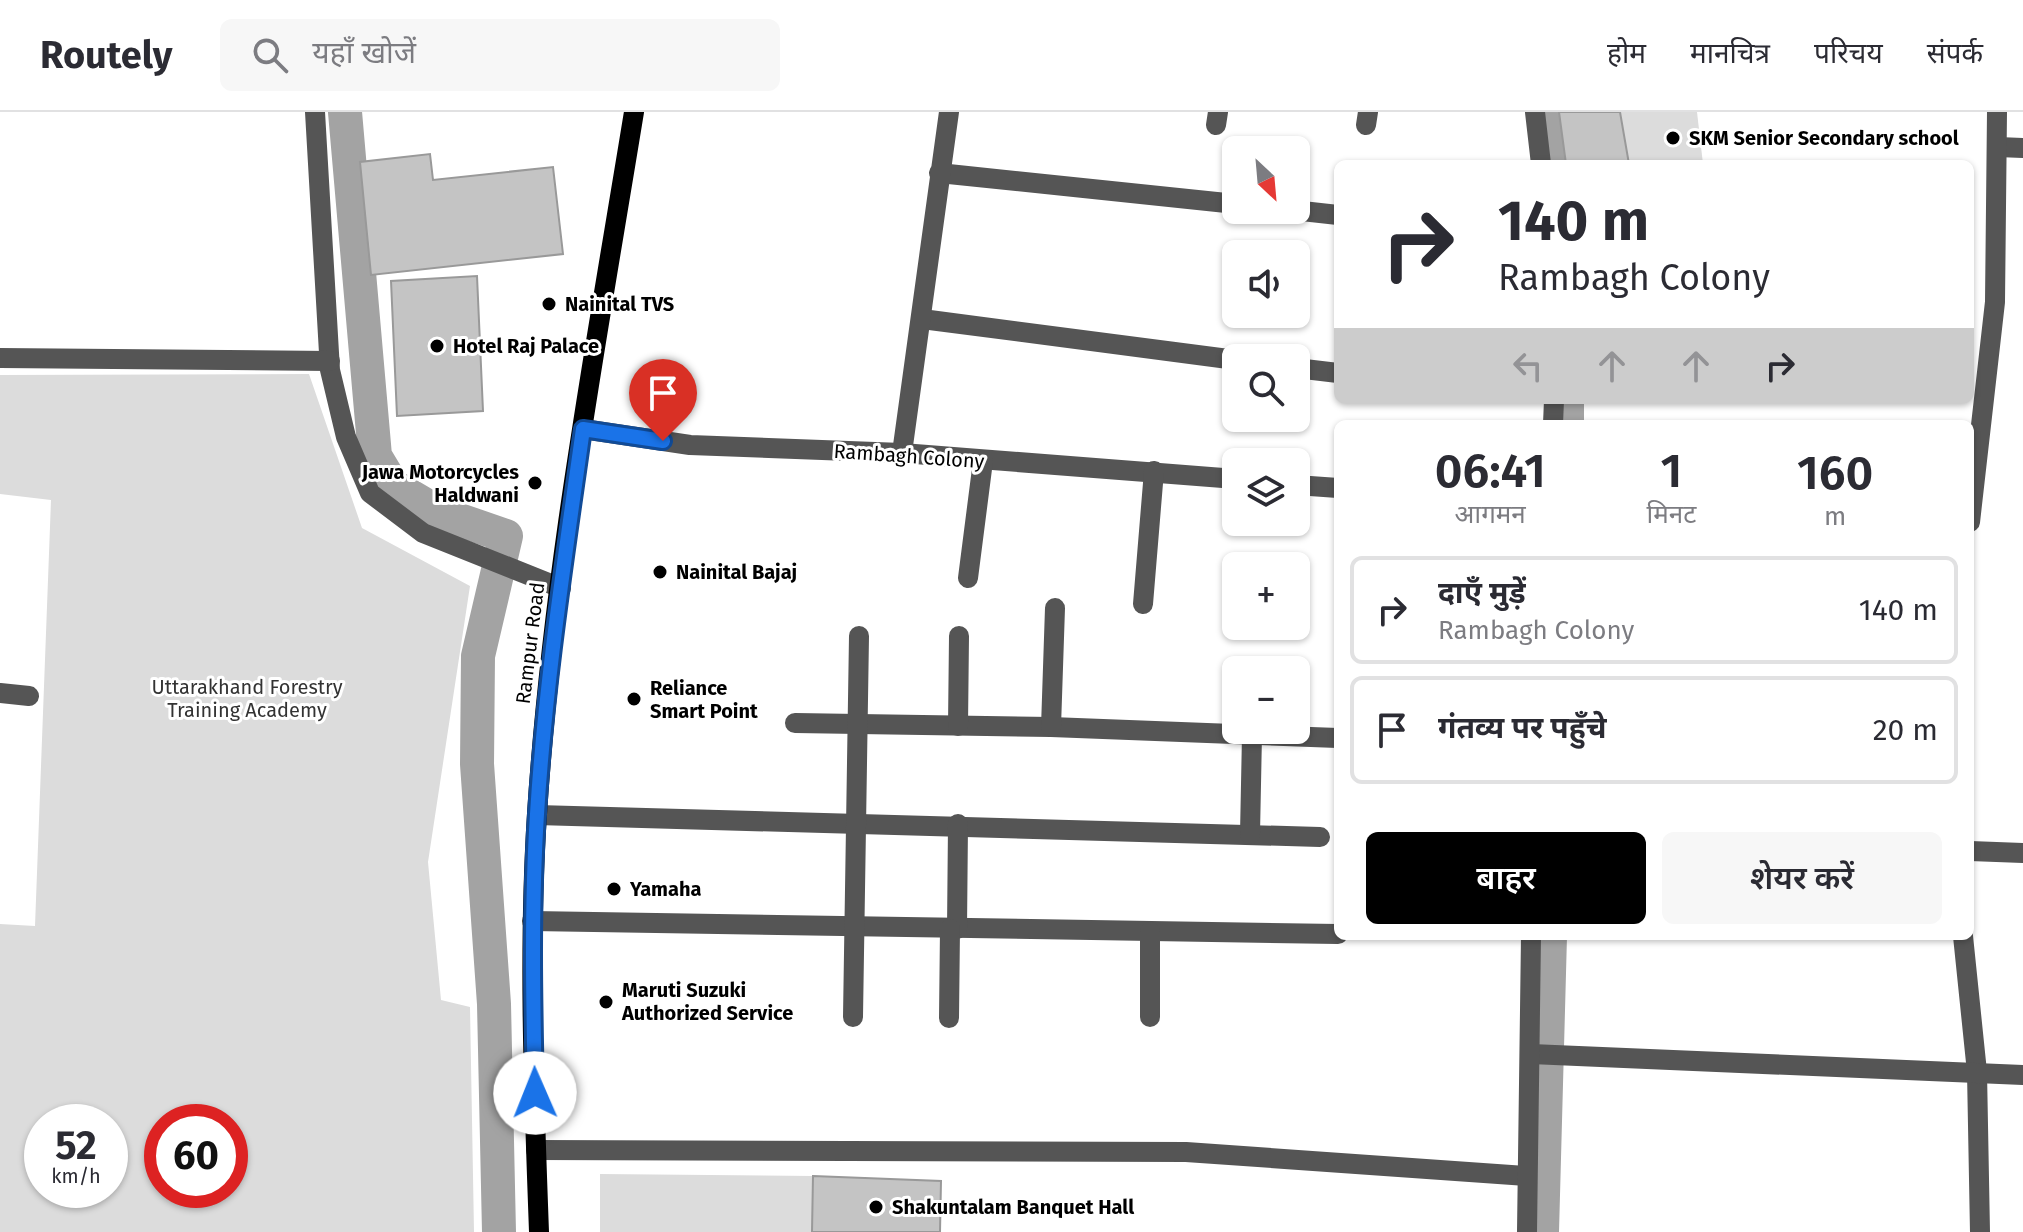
<!DOCTYPE html>
<html lang="hi">
<head>
<meta charset="utf-8">
<style>
  :root { --surface:#fff; --page:#f7f7f7; --text:#2b2b33; --muted:#7c7c81; --line:#e1e1e2; --accent:#000 }
  body { margin:0; font-family:"Fira Sans","Noto Sans Devanagari",sans-serif; background:var(--page); color:var(--text); height:100vh; display:flex; flex-direction:column; font-size:30px; white-space:nowrap }
  * { box-sizing:border-box; margin:0 }
  p { font-size:26px; color:var(--muted) }
  .icon { flex:none; width:44px; height:44px; fill:none; stroke:currentColor; stroke-width:2; stroke-linecap:round; stroke-linejoin:round }
  .map { position:relative; flex:1; overflow:hidden }
  .sheet { position:absolute; left:1334px; top:308px; width:640px; height:520px; display:flex; flex-direction:column; background:var(--surface); border-radius:12px; box-shadow:0 2px 6px #0004 }
  .sheet>* { flex:none }
  .top-card { position:absolute; left:1334px; top:48px; width:640px; height:244px; border-radius:12px; box-shadow:0 2px 6px #0004; background:#fff; color:var(--text); overflow:hidden }
  .needle { width:52px; rotate:154deg }
  .controls { position:absolute; left:1222px; top:24px; display:grid; gap:16px }
  .controls a { display:grid; place-items:center; width:88px; height:88px; border-radius:12px; background:var(--surface); box-shadow:0 2px 6px #0004; font-size:40px }
  .speed { position:absolute; left:24px; top:992px; display:flex; gap:16px; font-size:40px; font-weight:700; text-align:center }
  .speed>* { display:grid; place-content:center; width:104px; height:104px; border-radius:50%; background:var(--surface); box-shadow:0 2px 6px #0004; line-height:1 }
  .speed small { font-size:20px; font-weight:400 }
  .speed .limit { border:12px solid #d22; background:#fff; color:#111 }
  .pin { position:absolute; display:grid; place-items:center; width:68px; height:68px; color:#fff; margin:-82px -34px; border-radius:50% 50% 50% 0; rotate:-45deg; box-shadow:0 0 8px #0007 }
  .pin .icon { rotate:45deg }
  .me { position:absolute; width:88px; margin:-44px; rotate:359deg; stroke-linejoin:round; filter:drop-shadow(0 0 6px #0008) }
  .turn { display:flex; align-items:center; gap:28px; height:168px; padding:0 32px; font-size:36px }
  .turn .icon { width:104px; height:104px; stroke-width:2.5 }
  .turn b { display:block; font-size:56px; line-height:68px }
  .lanes { display:flex; align-items:center; height:76px; padding:0 32px; background:#0003; justify-content:center; gap:40px; direction:ltr }
  .lanes .off { opacity:.35 }
  .eta { display:flex; justify-content:space-evenly; align-items:center; height:136px; text-align:center }
  .eta b { font-size:48px; font-weight:600; line-height:56px }
  .cta { display:flex; gap:16px; margin-top:auto; padding:16px 32px }
  .cta a { flex:1; height:92px; border-radius:12px; background:var(--accent); color:#fff; font-size:32px; font-weight:600; line-height:92px; text-align:center }
  .cta a+a { background:var(--page); color:var(--text) }
  ul { padding:0; list-style:none }
  li { display:flex; align-items:center; gap:24px; height:108px; margin:0 16px 12px; padding:0 16px; border:4px solid var(--line); border-radius:12px }
  li div { flex:1 }
  li b { display:block; font-size:30px }
  li em { font-style:normal }
  header { display:flex; align-items:center; gap:48px; box-sizing:border-box; height:112px; padding:0 40px; background:var(--surface); border-bottom:2px solid var(--line) }
  header strong { font-size:38px }
  nav { display:flex; gap:44px; margin-inline-start:auto; font-size:28px }
  .search { width:560px; height:72px; background:var(--page); display:flex; align-items:center; gap:20px; box-sizing:border-box; padding:0 28px; border-radius:12px; color:var(--muted); font-size:30px }
  .map>svg:first-child { display:block }
  .green { fill:#dcdcdc; fill-rule:evenodd }
  .lines { fill:none; stroke-linecap:round; stroke-linejoin:round }
  .canal { stroke:#a3a3a3; stroke-width:34 }
  .building { fill:#c4c4c4; stroke:#999; stroke-width:2 }
  .minor { stroke:#555; stroke-width:20 }
  .major { stroke:#000; stroke-width:20 }
  .route-casing { stroke:#114b97; stroke-width:20 }
  .route { stroke:#1a73e8; stroke-width:14 }
  .poi-dot { fill:#000; stroke:#fff; stroke-width:3 }
  .labels { text-anchor:middle; dominant-baseline:central; stroke-width:6; stroke-linejoin:round; paint-order:stroke }
  .poi-label { font-size:20px; font-weight:bold; fill:#000; stroke:#fff; text-anchor:start }
  .street-label { font-size:20px; fill:#000; stroke:#fff }
  .park-label { font-size:20px; fill:#333; stroke:#fff }
</style>
</head>
<body>
<header>
<strong>Routely</strong>
<div class="search"><svg class="icon" aria-label="search" viewBox="0 0 24 24"><circle cx="10" cy="10" r="6"/><path d="M15 15l6 6"/></svg>यहाँ खोजें</div>
<nav><a>होम</a><a>मानचित्र</a><a>परिचय</a><a>संपर्क</a></nav>
</header>
<div class="map">
<svg width="2023" height="1120" viewBox="0 0 2023 1120">
  <rect width="100%" height="100%" fill="#fff"/>
  <!-- green -->
  <g class="green">
    <path d="M1620 0H1697L1703 52H1629Z"/>
    <path d="M309 262 362 416 470 474 428 750 441 888 470 895 474 1120H0V812L35 814 51 388 0 382V263ZM42 1010H110V1078H42ZM162 1010H230V1078H162Z"/>
    <path d="M600 1062 813 1064 812 1120H600Z"/>
  </g>
  <g class="lines">
    <!-- canal -->
    <g class="canal">
      <path d="M345 0 375 344 393 374 439 401 506 424 478 544 477 652 494 892 499 1120"/>
      <path d="M1549 0 1556 52"/>
      <path d="M1567 312V288"/>
      <path d="M1542 1120 1550 824"/>
    </g>
  </g>
  <!-- building -->
  <g class="building">
    <path d="M1559 0H1620L1629 52H1566Z"/>
    <path d="M430 42 433 68 553 55 563 142 371 163 360 50Z"/>
    <path d="M477 164 483 299 397 304 391 169Z"/>
    <path d="M813 1064 941 1069 940 1120H812Z"/>
  </g>
  <g class="lines">
    <!-- minor -->
    <g class="minor">
      <path d="M315 0 330 258 346 325 370 381 423 421 561 476"/>
      <path d="M1535 0 1541 52"/>
      <path d="M1216 13 1218 0"/>
      <path d="M1366 13 1368 0"/>
      <path d="M1998 35 2023 36"/>
      <path d="M939 61 1236 92"/>
      <path d="M1293 98 1338 103"/>
      <path d="M922 207 1236 248"/>
      <path d="M0 246 330 249"/>
      <path d="M1296 256 1338 261"/>
      <path d="M1553 312 1554 288"/>
      <path d="M583 317 690 333 902 341 1236 367"/>
      <path d="M902 341 949 0"/>
      <path d="M1296 373 1338 376"/>
      <path d="M1970 410 1995 190 1997 0"/>
      <path d="M968 466 983 349"/>
      <path d="M1143 492 1154 359"/>
      <path d="M0 581 29 584"/>
      <path d="M795 611 1051 615 1338 626"/>
      <path d="M958 614 959 524"/>
      <path d="M1051 615 1055 496"/>
      <path d="M537 703 1320 725"/>
      <path d="M1250 722 1252 623"/>
      <path d="M1970 739 2023 741"/>
      <path d="M532 809 1338 822"/>
      <path d="M957 817 958 712"/>
      <path d="M1963 824 1977 960 1980 1120"/>
      <path d="M853 905 859 524"/>
      <path d="M1150 905V820"/>
      <path d="M949 906 950 817"/>
      <path d="M1531 942 2023 963"/>
      <path d="M536 1038 1186 1040 1527 1064"/>
      <path d="M1527 1120 1531 824"/>
    </g>
    <!-- major -->
    <path class="major" d="M539 1120C534 981 528 841 537 702 552 467 596 233 634 0"/>
  </g>
  <g class="lines">
    <!-- route casing -->
    <g class="route-casing">
      <path id="route" d="M535 981C533 888 531 795 537 702 545 573 565 445 583 317L663 329"/>
    </g>
    <!-- route -->
    <use href="#route" class="route"/>
  </g>
  <!-- markers -->
  <g class="poi-dot">
    <circle cx="1673" cy="26" r="8"/>
    <circle cx="549" cy="192" r="8"/>
    <circle cx="437" cy="234" r="8"/>
    <circle cx="535" cy="371" r="8"/>
    <circle cx="660" cy="460" r="8"/>
    <circle cx="634" cy="587" r="8"/>
    <circle cx="614" cy="777" r="8"/>
    <circle cx="606" cy="890" r="8"/>
    <circle cx="876" cy="1095" r="8"/>
  </g>
  <g class="labels">
    <!-- poi labels -->
    <g class="poi-label">
      <text x="1689" y="26">SKM Senior Secondary school</text>
      <text x="565" y="192">Nainital TVS</text>
      <text x="453" y="234">Hotel Raj Palace</text>
      <text x="519" y="360" text-anchor="end">Jawa Motorcycles<tspan x="519" dy="23">Haldwani</tspan></text>
      <text x="676" y="460">Nainital Bajaj</text>
      <text x="650" y="576">Reliance<tspan x="650" dy="23">Smart Point</tspan></text>
      <text x="630" y="777">Yamaha</text>
      <text x="622" y="878">Maruti Suzuki<tspan x="622" dy="23">Authorized Service</tspan></text>
      <text x="892" y="1095">Shakuntalam Banquet Hall</text>
    </g>
    <!-- street labels -->
    <g class="street-label">
      <text transform="translate(909 344) rotate(4)">Rambagh Colony</text>
      <text transform="translate(530 531) rotate(-83)">Rampur Road</text>
    </g>
    <!-- park labels -->
    <g class="park-label">
      <text x="247" y="575">Uttarakhand Forestry<tspan x="247" dy="23">Training Academy</tspan></text>
    </g>
  </g>
</svg>
<div class="controls">
<a><svg class="needle" viewBox="-14 -14 28 28"><path d="M0-13l5 13h-10z" fill="#e53935"/><path d="M0 13l5-13h-10z" fill="#7c7c81"/></svg></a>
<a><svg class="icon" aria-label="sound" viewBox="0 0 24 24"><path d="M4 9h4l5-4v14l-5-4H4zM17 9q2 3 0 6"/></svg></a>
<a><svg class="icon" aria-label="search" viewBox="0 0 24 24"><circle cx="10" cy="10" r="6"/><path d="M15 15l6 6"/></svg></a>
<a><svg class="icon" aria-label="layers" viewBox="0 0 24 24"><path d="M12 4l9 5-9 5-9-5zM3 14l9 5 9-5"/></svg></a>
<a>+</a>
<a>−</a>
</div>
<div class="speed"><div>52<small>km/h</small></div><div class="limit">60</div></div>
<div class="pin" style="left:663px;top:329px;background:#d93025"><svg class="icon" aria-label="arrive" viewBox="0 0 24 24"><path d="M6 21V4h12l-3 4 3 4H6"/></svg></div>
<svg class="me" style="left:535px;top:981px" viewBox="-20 -20 40 40"><circle r="19" fill="#fff"/><path d="M0-13L10 11 0 6-10 11z" fill="#1a73e8"/></svg>
<div class="top-card">
<div class="turn"><svg class="icon" aria-label="right" viewBox="0 0 24 24"><path d="M7 20v-9h11M14 6l5 5-5 5"/></svg><div><b>140 m</b>Rambagh Colony</div></div>
<div class="lanes"><svg class="icon off" aria-label="left" viewBox="0 0 24 24"><path d="M17 20v-9H6M10 6l-5 5 5 5"/></svg><svg class="icon off" aria-label="ahead" viewBox="0 0 24 24"><path d="M12 20V5M6 11l6-6 6 6"/></svg><svg class="icon off" aria-label="ahead" viewBox="0 0 24 24"><path d="M12 20V5M6 11l6-6 6 6"/></svg><svg class="icon" aria-label="right" viewBox="0 0 24 24"><path d="M7 20v-9h11M14 6l5 5-5 5"/></svg></div>
</div>
<section class="sheet">
<div class="eta">
<div><b>06:41</b><p>आगमन</p></div>
<div><b>1</b><p>मिनट</p></div>
<div><b>160</b><p>m</p></div>
</div>
<ul>
<li><svg class="icon" aria-label="right" viewBox="0 0 24 24"><path d="M7 20v-9h11M14 6l5 5-5 5"/></svg><div><b>दाएँ मुड़ें</b><p>Rambagh Colony</p></div><em>140 m</em></li>
<li><svg class="icon" aria-label="arrive" viewBox="0 0 24 24"><path d="M6 21V4h12l-3 4 3 4H6"/></svg><div><b>गंतव्य पर पहुँचे</b></div><em>20 m</em></li>
</ul>
<div class="cta"><a>बाहर</a><a>शेयर करें</a></div>
</section>
</div>
</body>
</html>
